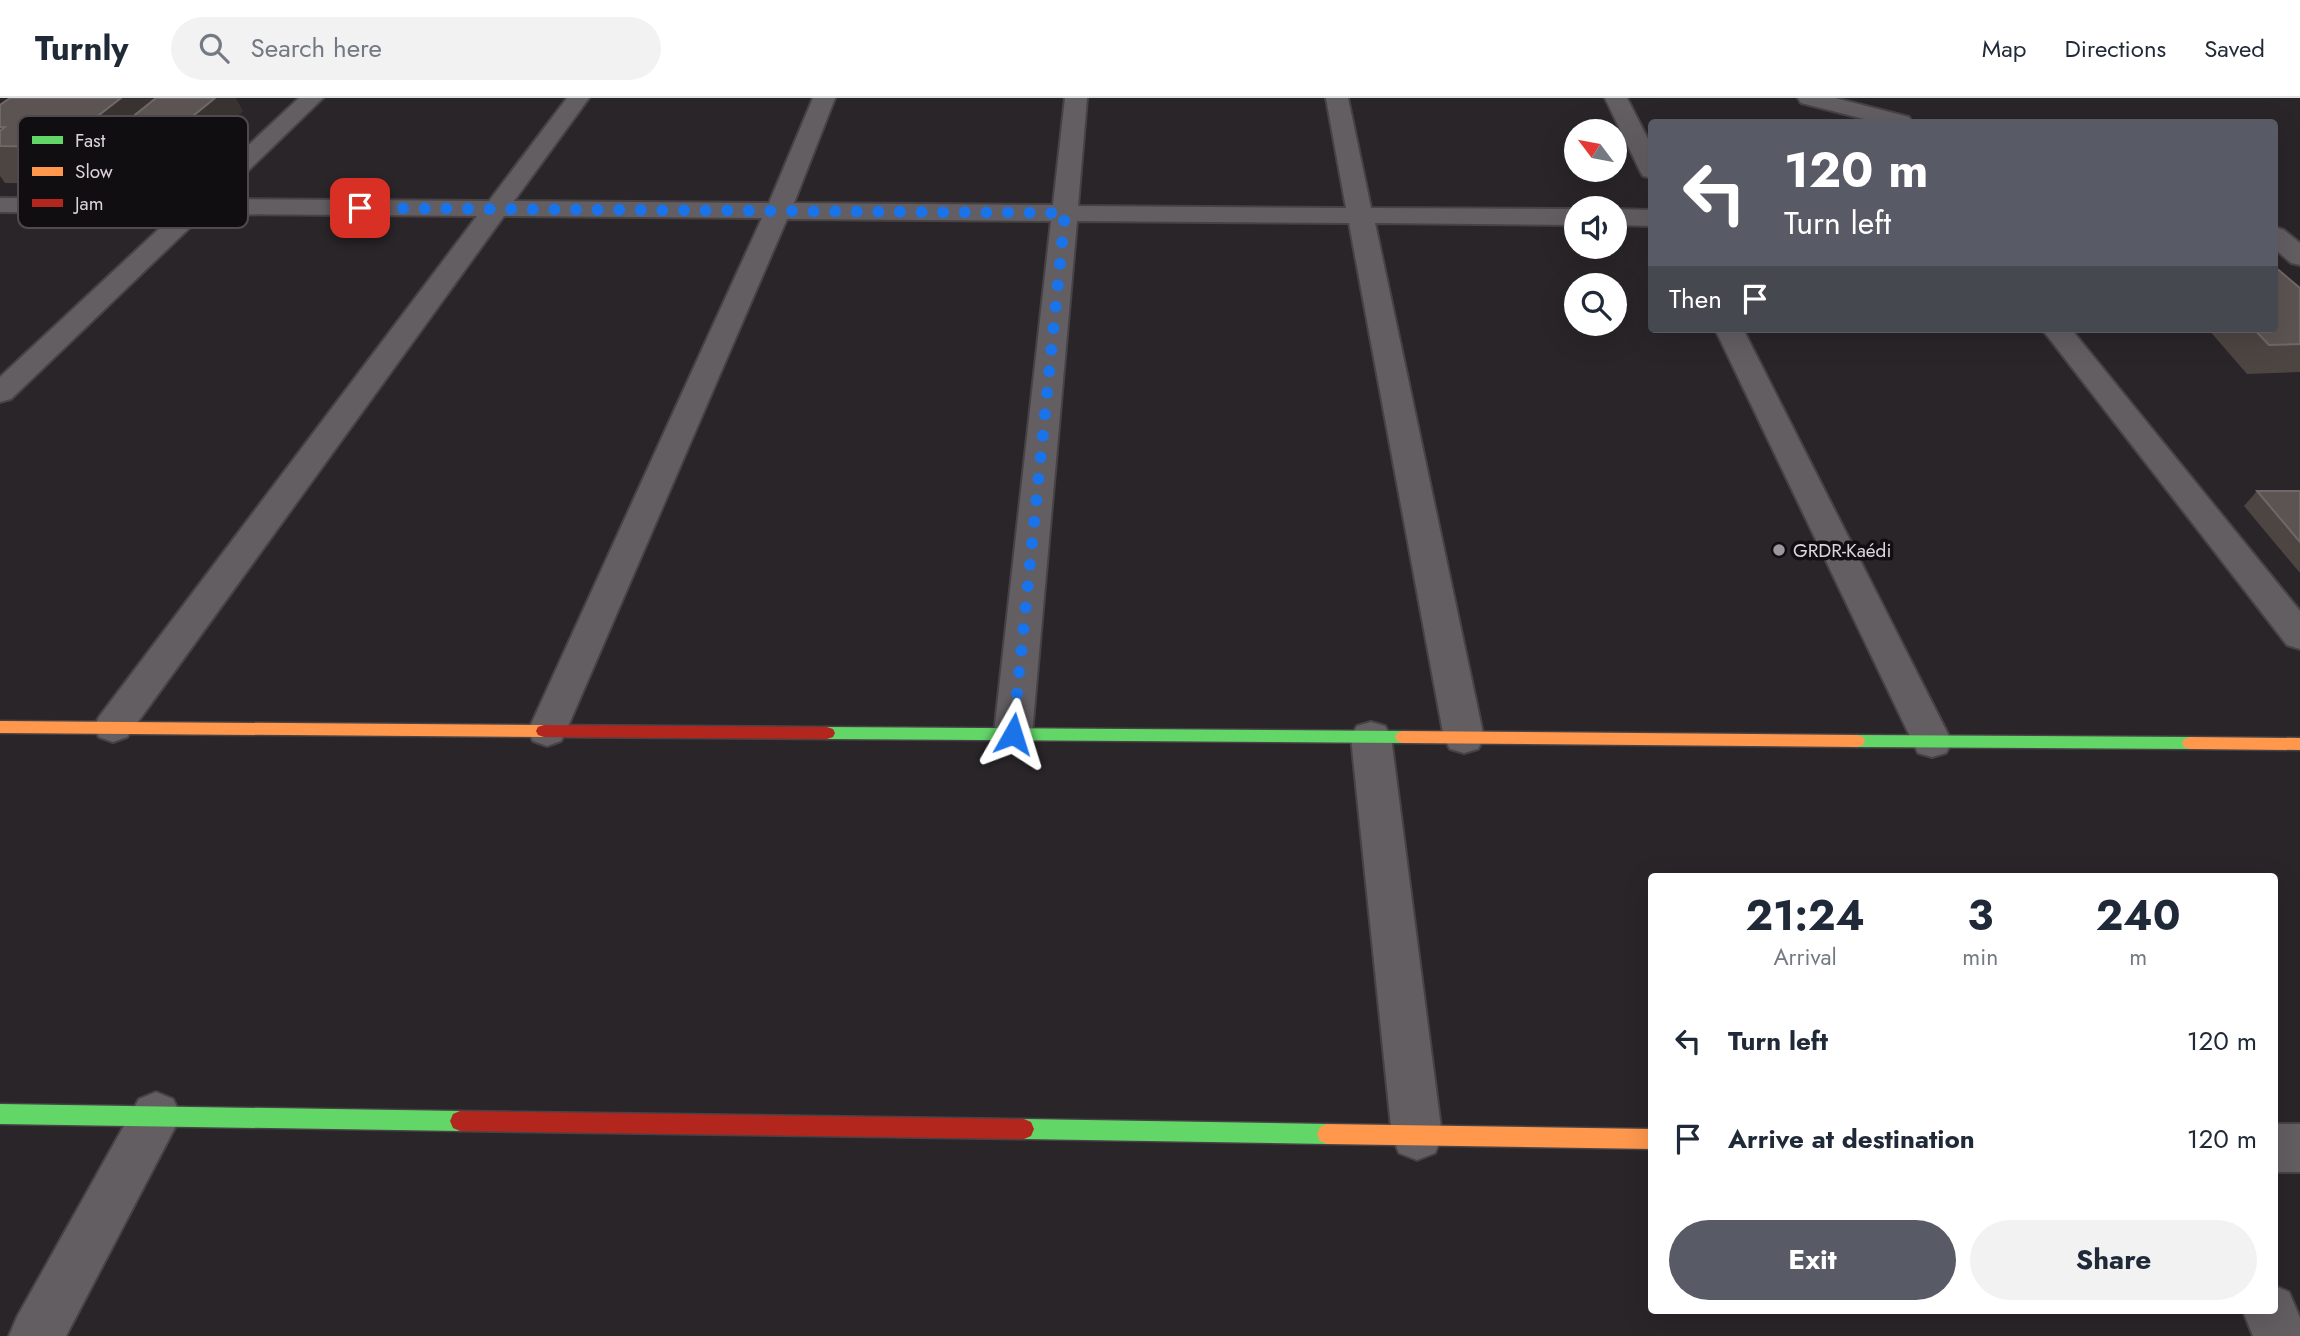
<!DOCTYPE html>
<html lang="en">
<head>
<meta charset="utf-8">
<style>
  :root { --surface:#fff; --page:#f2f2f3; --text:#1f2937; --muted:#747a83; --line:#e0e1e3; --accent:#585a65 }
  body { margin:0; font-family:Jost,sans-serif; background:var(--page); color:var(--text); height:100vh; display:flex; flex-direction:column; font-size:26px; white-space:nowrap }
  * { box-sizing:border-box; margin:0 }
  p { font-size:23px; color:var(--muted) }
  .icon { flex:none; width:38px; height:38px; fill:none; stroke:currentColor; stroke-width:2; stroke-linecap:round; stroke-linejoin:round }
  .map { position:relative; flex:1; overflow:hidden }
  .details { position:absolute; left:1648px; top:775px; width:630px; height:441px; display:flex; flex-direction:column; background:var(--surface); border-radius:7px; box-shadow:0 7px 28px #0002 }
  .details>* { flex:none }
  .banner { position:absolute; left:1648px; top:21px; width:630px; height:214px; border-radius:7px; box-shadow:0 7px 28px #0002; background:#585a65; color:#fff; overflow:hidden }
  .needle { width:46px; rotate:302deg }
  .fabs { position:absolute; left:1564px; top:21px; display:grid; gap:14px }
  .fabs a { display:grid; place-items:center; width:63px; height:63px; border-radius:50%; background:var(--surface); box-shadow:0 7px 28px #0002; font-size:35px }
  .pin { position:absolute; display:grid; place-items:center; width:60px; height:60px; color:#fff; margin:-30px; border-radius:14px; box-shadow:0 4px 10px #0006 }
  .me { position:absolute; width:77px; margin:-38px; rotate:6deg; stroke-linejoin:round; filter:drop-shadow(0 0 5px #0008) }
  .turn { display:flex; align-items:center; gap:24px; height:147px; padding:0 21px; font-size:32px }
  .turn .icon { width:91px; height:91px; stroke-width:2.5 }
  .turn b { display:block; font-size:49px; line-height:60px }
  .then { display:flex; align-items:center; height:66px; padding:0 21px; background:#0003; gap:14px; font-size:26px }
  .eta { display:flex; justify-content:space-evenly; align-items:center; height:119px; text-align:center }
  .eta b { font-size:42px; font-weight:700; line-height:49px }
  .cta { display:flex; gap:14px; margin-top:auto; padding:14px 21px }
  .cta a { flex:1; height:80px; border-radius:42px; background:var(--accent); color:#fff; font-size:28px; font-weight:700; line-height:80px; text-align:center }
  .cta a+a { background:var(--page); color:var(--text) }
  ul { padding:0; list-style:none }
  li { display:flex; align-items:center; gap:21px; height:98px; padding:0 21px }
  li div { flex:1 }
  li b { display:block; font-size:26px }
  li em { font-style:normal }
  header { display:flex; align-items:center; gap:42px; box-sizing:border-box; height:98px; padding:0 35px; background:var(--surface); border-bottom:2px solid var(--line) }
  header strong { font-size:33px }
  nav { display:flex; gap:38px; margin-inline-start:auto; font-size:24px }
  .search { width:490px; height:63px; background:var(--page); display:flex; align-items:center; gap:18px; box-sizing:border-box; padding:0 24px; border-radius:38px; color:var(--muted); font-size:26px }
  .map>svg:first-child { display:block }
  .lines { fill:none; stroke-linecap:round; stroke-linejoin:round }
  .street-casing { stroke:#464246; stroke-width:4 }
  .fast-casing { stroke:#464246; stroke-width:3 }
  .slow-casing { stroke:#464246; stroke-width:3 }
  .jam-casing { stroke:#464246; stroke-width:3 }
  .street { fill:#625e62; fill-rule:evenodd }
  .fast { fill:#63d668; fill-rule:evenodd }
  .slow { fill:#ff974d; fill-rule:evenodd }
  .jam { fill:#b3261e; fill-rule:evenodd }
  .wall { fill:#4d4542 }
  .shaded-wall { fill:#383231 }
  .building { fill:#5c5452; stroke:#706868; stroke-width:2 }
  .route { stroke:#1a73e8; stroke-width:12; stroke-dasharray:0 21.6 }
  .poi-dot { fill:#9d979d; stroke:#110e11; stroke-width:2.5 }
  .labels { text-anchor:middle; dominant-baseline:central; stroke-width:7; stroke-linejoin:round; paint-order:stroke }
  .poi-label { font-size:19px; fill:#dbd5db; stroke:#110e11; text-anchor:start }
  .key { fill:#110e11; stroke:#4e4a4e; stroke-width:2 }
  .key-label { font-size:19px; fill:#dbd5db }
</style>
</head>
<body>
<header>
<strong>Turnly</strong>
<div class="search"><svg class="icon" aria-label="search" viewBox="0 0 24 24"><circle cx="10" cy="10" r="6"/><path d="M15 15l6 6"/></svg>Search here</div>
<nav><a>Map</a><a>Directions</a><a>Saved</a></nav>
</header>
<div class="map">
<svg width="2300" height="1238" viewBox="0 0 2300 1238">
  <rect width="100%" height="100%" fill="#292529"/>
  <g class="lines">
    <!-- street casing -->
    <g class="street-casing">
      <g id="street">
        <path d="M299 0H323L219 101 489 103 567 0H589L514 103 769 105 813 0H835L794 105 1053 107 1065 0H1087L1078 108 1346 110 1326 0H1348L1371 110 1577 111V127L1375 125 1484 640 1478 651 1464 655 1450 651 1444 640 1349 125 1077 123 1032 636 1027 647 1013 651 999 647 994 636 1051 123 787 121 566 633 561 643 547 648 533 643 528 633 762 120 504 118 127 639 113 644 99 639 94 629 99 619 477 118 204 116 11 301 0 304V279L175 116 0 114V100L191 101Z"/>
        <path d="M1605 0H1627L1652 49V80L1643 78 1640 73Z"/>
        <path d="M1798 0H1835L1909 19 1912 24H1876L1801 5Z"/>
        <path d="M1615 111 1652 112V128L1615 127Z"/>
        <path d="M2275 129 2284 132 2300 145V167L2291 165 2275 151Z"/>
        <path d="M1715 231H1743L1952 644 1946 655 1932 659 1918 655Z"/>
        <path d="M2042 231H2071L2300 513V551L2287 547Z"/>
        <path d="M1371 624 1385 628 1391 639 1442 1038 1435 1055 1417 1062 1399 1055 1392 1038 1351 639 1357 628Z"/>
        <path d="M156 994 173 1001 181 1018 66 1238H9L17 1219 139 1001Z"/>
        <rect x="2275" y="1026" width="25" height="48"/>
        <path d="M2275 1188 2289 1194 2300 1220V1238H2253L2243 1213H2275Z"/>
      </g>
    </g>
    <!-- fast casing -->
    <g class="fast-casing">
      <g id="fast">
        <path d="M827 629 1403 633 1409 635 1411 639 1409 643 1403 645 827 641 821 639 819 635 821 631Z"/>
        <path d="M1857 637 2190 639 2196 641 2198 645 2196 649 2190 651 1857 649 1851 647 1849 643 1851 639Z"/>
        <path d="M0 1006 460 1013 467 1016 470 1023 467 1030 460 1033 0 1026Z"/>
        <path d="M1024 1021 1327 1026 1334 1029 1337 1036 1334 1043 1327 1046 1024 1041 1017 1038 1014 1031 1017 1024Z"/>
      </g>
    </g>
    <!-- slow casing -->
    <g class="slow-casing">
      <g id="slow">
        <path d="M0 623 544 627 550 629 552 633 550 637 544 639 0 635Z"/>
        <path d="M1403 633 1857 637 1863 639 1865 643 1863 647 1857 649 1403 645 1397 643 1395 639 1397 635Z"/>
        <path d="M2190 639 2300 640V652L2190 651 2184 649 2182 645 2184 641Z"/>
        <path d="M1327 1026 1652 1031V1051L1327 1046 1320 1043 1317 1036 1320 1029Z"/>
      </g>
    </g>
    <!-- jam casing -->
    <g class="jam-casing">
      <g id="jam">
        <path d="M544 627 827 629 833 631 835 635 833 639 827 641 544 639 538 637 536 633 538 629Z"/>
        <path d="M460 1013 1024 1021 1031 1024 1034 1031 1031 1038 1024 1041 460 1033 453 1030 450 1023 453 1016Z"/>
      </g>
    </g>
    <!-- street -->
    <use href="#street" class="street"/>
    <!-- fast -->
    <use href="#fast" class="fast"/>
    <!-- slow -->
    <use href="#slow" class="slow"/>
    <!-- jam -->
    <use href="#jam" class="jam"/>
  </g>
  <!-- wall -->
  <g class="wall">
    <path d="M0 7 243 13 202 49 205 54 188 68H181L163 84 102 83 96 75 83 86 5 85 0 78Z"/>
    <path d="M2300 190V274L2247 276 2208 231H2275Z"/>
    <path d="M2257 393H2300V475L2244 408Z"/>
  </g>
  <!-- shaded-wall -->
  <g class="shaded-wall">
    <path d="M121 0H172L85 57 96 75 83 86 58 49Z"/>
    <path d="M215 0H236L243 13 202 49 205 54 188 68 173 42 182 27Z"/>
    <path d="M166 42 181 68 163 84 147 57Z"/>
  </g>
  <!-- building -->
  <g class="building">
    <path d="M10 0H121L58 49 0 48V33L5 29H0V7Z"/>
    <path d="M156 0H215L182 27H190L173 42H166L147 57H85Z"/>
    <path d="M2275 169 2300 190V246L2269 247 2254 231H2275Z"/>
    <path d="M2257 393H2300V444Z"/>
  </g>
  <g class="lines">
    <!-- route -->
    <path class="route" d="M360 110 1065 115 1013 636"/>
  </g>
  <!-- markers -->
  <circle class="poi-dot" cx="1779" cy="452" r="7"/>
  <g class="labels">
    <!-- poi labels -->
    <g class="poi-label">
      <text x="1793" y="452">GRDR-Kaédi</text>
    </g>
  </g>
  <!-- legend -->
  <rect x="18" y="18" width="230" height="112" rx="10" class="key"/>
  <rect x="32" y="38" width="31" height="8" fill="#63d668"/>
  <rect x="32" y="69" width="31" height="9" fill="#ff974d"/>
  <rect x="32" y="101" width="31" height="8" fill="#b3261e"/>
  <g class="key-label">
    <text x="75" y="49">Fast</text>
    <text x="75" y="80">Slow</text>
    <text x="75" y="112">Jam</text>
  </g>
</svg>
<div class="fabs">
<a><svg class="needle" viewBox="-14 -14 28 28"><path d="M0-13l5 13h-10z" fill="#e53935"/><path d="M0 13l5-13h-10z" fill="#747a83"/></svg></a>
<a><svg class="icon" aria-label="sound" viewBox="0 0 24 24"><path d="M4 9h4l5-4v14l-5-4H4zM17 9q2 3 0 6"/></svg></a>
<a><svg class="icon" aria-label="search" viewBox="0 0 24 24"><circle cx="10" cy="10" r="6"/><path d="M15 15l6 6"/></svg></a>
</div>
<div class="pin" style="left:360px;top:110px;background:#d93025"><svg class="icon" aria-label="arrive" viewBox="0 0 24 24"><path d="M6 21V4h12l-3 4 3 4H6"/></svg></div>
<svg class="me" style="left:1013px;top:636px" viewBox="-20 -20 40 40"><path d="M0-17L14 15 0 8-14 15z" fill="#1a73e8" stroke="#fff" stroke-width="4"/></svg>
<div class="banner">
<div class="turn"><svg class="icon" aria-label="left" viewBox="0 0 24 24"><path d="M17 20v-9H6M10 6l-5 5 5 5"/></svg><div><b>120 m</b>Turn left</div></div>
<div class="then">Then<svg class="icon" aria-label="arrive" viewBox="0 0 24 24"><path d="M6 21V4h12l-3 4 3 4H6"/></svg></div>
</div>
<section class="details">
<div class="eta">
<div><b>21:24</b><p>Arrival</p></div>
<div><b>3</b><p>min</p></div>
<div><b>240</b><p>m</p></div>
</div>
<ul>
<li><svg class="icon" aria-label="left" viewBox="0 0 24 24"><path d="M17 20v-9H6M10 6l-5 5 5 5"/></svg><div><b>Turn left</b></div><em>120 m</em></li>
<li><svg class="icon" aria-label="arrive" viewBox="0 0 24 24"><path d="M6 21V4h12l-3 4 3 4H6"/></svg><div><b>Arrive at destination</b></div><em>120 m</em></li>
</ul>
<div class="cta"><a>Exit</a><a>Share</a></div>
</section>
</div>
</body>
</html>
